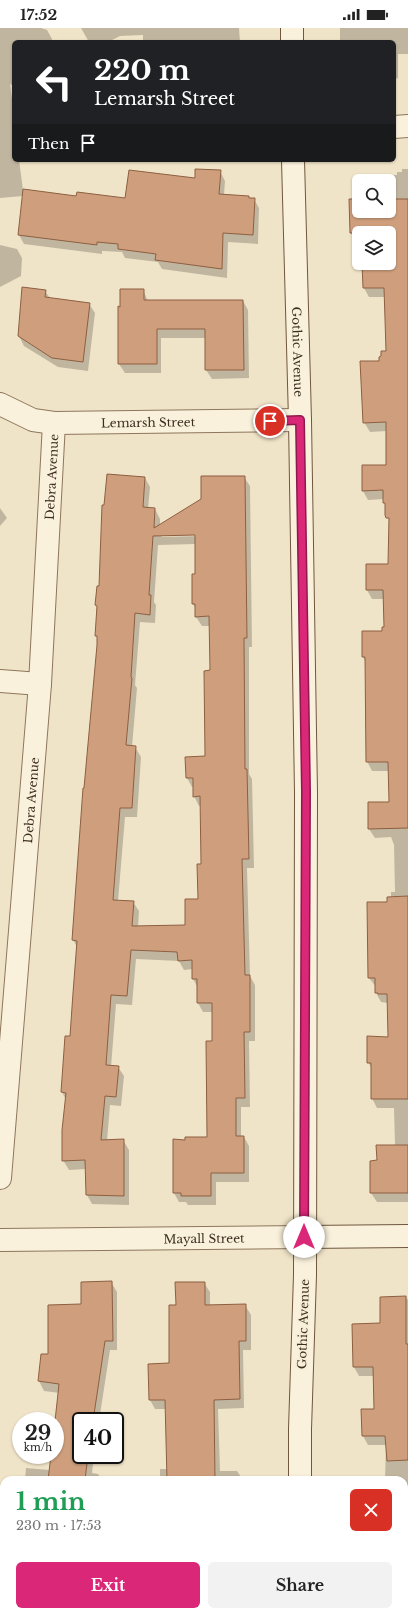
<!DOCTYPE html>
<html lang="en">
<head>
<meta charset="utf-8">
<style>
  :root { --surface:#fff; --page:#f2f2f2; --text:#222; --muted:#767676; --accent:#db2777 }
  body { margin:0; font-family:"Libre Baskerville",serif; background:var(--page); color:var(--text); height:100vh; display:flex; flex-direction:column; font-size:15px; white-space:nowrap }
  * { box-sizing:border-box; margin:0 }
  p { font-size:13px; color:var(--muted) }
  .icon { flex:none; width:22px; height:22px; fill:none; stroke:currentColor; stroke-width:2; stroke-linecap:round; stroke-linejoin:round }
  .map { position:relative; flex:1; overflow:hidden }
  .side { position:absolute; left:0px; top:1448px; width:408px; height:140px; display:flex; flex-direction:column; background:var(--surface); border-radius:12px 12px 0 0; box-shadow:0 1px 3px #0004 }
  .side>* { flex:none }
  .hud { position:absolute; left:12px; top:12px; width:384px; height:122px; border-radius:6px; box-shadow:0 1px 3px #0004; background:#202124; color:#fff; overflow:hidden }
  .fabs { position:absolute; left:352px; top:146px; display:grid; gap:8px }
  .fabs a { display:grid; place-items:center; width:44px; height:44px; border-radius:6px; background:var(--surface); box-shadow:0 1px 3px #0004; font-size:20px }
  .speed { position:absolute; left:12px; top:1384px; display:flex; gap:8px; font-size:20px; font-weight:700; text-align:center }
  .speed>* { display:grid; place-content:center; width:52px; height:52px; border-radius:50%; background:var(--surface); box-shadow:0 1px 3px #0004; line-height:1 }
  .speed small { font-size:10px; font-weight:400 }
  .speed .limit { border:2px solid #111; border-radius:6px; background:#fff; color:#111 }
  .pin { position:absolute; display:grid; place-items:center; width:34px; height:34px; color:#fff; margin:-17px; border:2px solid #fff; border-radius:50%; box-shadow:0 1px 4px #0007 }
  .me { position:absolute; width:44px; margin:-22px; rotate:0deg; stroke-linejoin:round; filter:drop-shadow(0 0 3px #0008) }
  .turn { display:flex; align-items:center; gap:14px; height:84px; padding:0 16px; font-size:18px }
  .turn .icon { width:52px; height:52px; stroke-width:2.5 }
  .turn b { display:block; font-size:28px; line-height:34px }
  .then { display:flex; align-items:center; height:38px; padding:0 16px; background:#0003; gap:8px; font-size:15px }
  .round { display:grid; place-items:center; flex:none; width:42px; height:42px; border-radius:6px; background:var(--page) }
  .headline { display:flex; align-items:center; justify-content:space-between; height:68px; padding:0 16px }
  h1 { font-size:24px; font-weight:700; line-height:30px; color:#1e9e55 }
  .action { display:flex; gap:8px; margin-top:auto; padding:8px 16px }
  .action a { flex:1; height:46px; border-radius:6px; background:var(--accent); color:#fff; font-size:16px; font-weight:700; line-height:46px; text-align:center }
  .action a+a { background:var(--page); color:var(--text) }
  .status { display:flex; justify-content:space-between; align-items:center; height:28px; padding:0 20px; background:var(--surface); direction:ltr }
  .status svg { height:11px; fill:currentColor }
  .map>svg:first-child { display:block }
  .shadow { fill:#0003; fill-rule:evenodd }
  .building { fill:#cf9f7d; stroke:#8d5f41; fill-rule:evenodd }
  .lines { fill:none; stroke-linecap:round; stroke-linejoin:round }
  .street-casing { stroke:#8d765c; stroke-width:24 }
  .secondary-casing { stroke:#6f573f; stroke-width:24 }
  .street { stroke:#faf1dc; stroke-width:22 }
  .secondary { stroke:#faf1dc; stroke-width:22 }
  .route-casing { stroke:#8e194d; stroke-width:10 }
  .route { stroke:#db2777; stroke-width:7 }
  .labels { text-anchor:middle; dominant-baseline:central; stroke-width:4; stroke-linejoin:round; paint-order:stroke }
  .street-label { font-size:12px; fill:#3d2e20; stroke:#f7eed8 }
</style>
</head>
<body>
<div class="status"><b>17:52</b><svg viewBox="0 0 49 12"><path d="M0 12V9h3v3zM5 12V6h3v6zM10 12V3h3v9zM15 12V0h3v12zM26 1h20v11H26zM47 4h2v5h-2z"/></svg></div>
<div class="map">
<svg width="408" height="1588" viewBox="0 0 408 1588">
  <rect width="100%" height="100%" fill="#f0e4c8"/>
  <!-- shadow -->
  <g class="shadow">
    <path d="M0 0H41L47 2 52 11 51 14H14V58L10 56 14 86V132H19L23 162 77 169 126 171 220 143 225 153 224 167 249 169 250 171H254L259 180 258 216 228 214 227 250 162 241 158 234 125 230 122 224 102 223V226L24 216 19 207 23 168 0 170Z"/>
    <path d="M81 0H239L240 14H143V7L120 8 108 14H89Z"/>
    <path d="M340 0H408V26H398V50L394 51V14H340Z"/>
    <path d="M402 141H408V1174H377L371 1165 378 1133 395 1118 394 1080H377L372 1070V1041L368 1034 389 1010 388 975 381 974 376 965V959L369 950 391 870V864H395L394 817 391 809 375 810 369 801 390 775 389 743H372L367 733 366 635 363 629 385 600 384 571H372L367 562 389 537V493L384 471 368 472 363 463 387 438V403L370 404 364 394 387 324 385 269H369L364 260 363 235H389V205H359V223L357 220V214H356L351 205 350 172H359V183H389V172H394L393 147H397V144H402Z"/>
    <path d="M0 217 17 221 22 230 21 248 0 259Z"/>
    <path d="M143 262 148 273H243L248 282 249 350 212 351 206 342V310H161V345H125L119 336 121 280Z"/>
    <path d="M45 263 50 270 89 276 95 285 88 343 58 339 24 318 19 308Z"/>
    <path d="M244 449 250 458 252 619H249V746L252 751 254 840H247L250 948 255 957V1013H249L250 1079H241V1109H244L249 1118V1154H216V1177H188L186 1174H179L174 1165 186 1113 208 1110 213 1014V984H203L198 975V960L193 951V941L184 942 179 933 136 931 132 977 116 976 111 1039H118L124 1048 121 1078 110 1077 107 1113 123 1112 129 1122V1177L92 1176 87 1167 86 1141 69 1142 63 1132 66 1072 62 1064 70 1009 77 919 73 912 98 610 96 607 100 559 145 450 150 459 148 481H155L160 491V498ZM200 506V508L161 509 163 507ZM196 516V547L193 576 196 581V589L202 598H210L211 643 206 729 187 750 192 759H194V768L199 778 201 777 202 837 199 872 186 898 138 899 139 883 133 874 118 873 125 789H137L141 729 135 719H132L137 660 135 657 140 594 155 595 156 577 154 574 158 517Z"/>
    <path d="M0 480 7 490 0 498Z"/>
    <path d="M111 1254 117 1264V1322H110L99 1393H81V1427H94L92 1445 98 1446 102 1452H25L26 1440 50 1442 52 1427H55V1405L60 1365 44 1363 39 1353 42 1327 49 1328 82 1277Z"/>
    <path d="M204 1255 210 1264V1278L245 1277 251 1287V1322H243L244 1380 218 1381 220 1443H237L243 1452H160V1441H168L167 1381H155L150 1372 170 1336 177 1278Z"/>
    <path d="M406 1269 408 1272V1588H362V1584H404V1452H385L386 1417H368L363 1408 375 1382V1348H359L354 1339 353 1297 381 1296Z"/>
    <rect x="7" y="1584" width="76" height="4"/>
    <rect x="146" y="1584" width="75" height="4"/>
  </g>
  <!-- building -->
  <g class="building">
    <path d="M195 141 221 142 219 166 249 168V170H255L253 207 223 205 222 241 155 232 156 226 118 221V216L97 214V217L18 207 23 161 76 168 77 164 125 170 129 142 195 150Z"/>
    <path d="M349 171H359V183H389V171H408V800L368 801V774H389L388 734H366L365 629H362V603H382V599H384L383 562H366V536H388L389 490H386L385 487V475H383V462L362 463V437H386V394L363 395 360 333H379V329L381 328V323H386L384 260H363L362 235H389V205H359V220H356V205H350Z"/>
    <path d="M22 259 46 262 45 269 90 275 83 334 52 330 18 308Z"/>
    <path d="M120 261H144V272H243L244 342H205V301H157V336H118V278L120 279Z"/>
    <path d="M107 446 145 449 143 479 155 480 154 500 201 471V448H245L247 610H244L245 741H247L249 831H242L245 947H250V1004H244L245 1070H236V1108H244V1145H211V1168H181V1165H173V1111L185 1112V1109H207L206 1013H212V975H197V951H192V932L178 933 177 924 131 922 127 968 111 967 106 1037 119 1038 116 1069 105 1068 101 1112 124 1111V1168L86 1167 85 1132 62 1133V1102L66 1065 61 1064 65 1008H70L73 965 77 913 72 912 83 760H84L97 617V608H95L97 578 95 577 97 558H99L102 477H104ZM195 507V546H192V576H195V589L209 588 210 642 204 643 205 728 185 729 186 750H193V769L200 768 201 836H197L198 871H185V897L132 898 134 873 113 872 120 780H132L136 718 126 717 132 650 131 649 135 585 150 587 151 567H149L153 508Z"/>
    <path d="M408 868V1071H371V1035H367V1008L388 1009 387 966H378V965H375V950H368L367 874H387V869Z"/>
    <path d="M376 1117H408V1165H370V1133L377 1132Z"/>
    <path d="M112 1253 113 1313H105L93 1393H81V1427H88L85 1452H48L51 1427H55V1393L59 1356 38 1353 41 1326H48V1277L81 1276V1254Z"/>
    <path d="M175 1254H205V1277L246 1276V1313H239L240 1371 214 1372 215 1452H167L165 1372H149L148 1336 169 1335V1277H176Z"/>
    <path d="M406 1268V1316H408V1432L387 1433 385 1408H362L361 1381H374L373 1339H353L352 1296 380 1295V1269Z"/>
  </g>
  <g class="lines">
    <!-- street casing -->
    <g class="street-casing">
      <g id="street">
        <path d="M394 99 408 98"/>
        <path id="s1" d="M0 376 33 392 54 395 300 392"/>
        <path d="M0 653 40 656"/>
        <path id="s2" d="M0 1150 40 656 54 395"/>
        <path id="s3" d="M0 1212 304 1209"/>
      </g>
    </g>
    <!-- secondary casing -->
    <g class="secondary-casing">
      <g id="secondary">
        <path d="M292 14V0"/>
        <path id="s4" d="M293 132 300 392 306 765 305 1247 300 1401V1452"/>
        <path d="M304 1209 408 1208"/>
        <path d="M301 1584 302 1588"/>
      </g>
    </g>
    <!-- street -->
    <use href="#street" class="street"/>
    <!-- secondary -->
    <use href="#secondary" class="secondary"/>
  </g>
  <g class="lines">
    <!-- route casing -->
    <g class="route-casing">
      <path id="route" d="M270 393 300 392 306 764 304 1209"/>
    </g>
    <!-- route -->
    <use href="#route" class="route"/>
  </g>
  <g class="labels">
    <!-- street labels -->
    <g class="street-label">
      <text stroke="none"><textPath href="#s4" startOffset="192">Gothic Avenue</textPath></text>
      <text stroke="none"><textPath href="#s1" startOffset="152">Lemarsh Street</textPath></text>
      <text stroke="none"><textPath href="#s2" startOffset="703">Debra Avenue</textPath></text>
      <text stroke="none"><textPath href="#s2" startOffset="379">Debra Avenue</textPath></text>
      <text stroke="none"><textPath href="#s3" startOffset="204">Mayall Street</textPath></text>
      <text transform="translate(303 1296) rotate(-88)">Gothic Avenue</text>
    </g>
  </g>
</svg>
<div class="fabs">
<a><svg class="icon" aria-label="search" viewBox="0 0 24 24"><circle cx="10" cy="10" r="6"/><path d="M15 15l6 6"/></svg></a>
<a><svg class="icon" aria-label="layers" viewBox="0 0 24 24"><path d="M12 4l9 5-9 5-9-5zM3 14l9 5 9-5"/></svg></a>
</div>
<div class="speed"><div>29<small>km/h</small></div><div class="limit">40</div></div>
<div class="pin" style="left:270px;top:393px;background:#d93025"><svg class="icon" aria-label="arrive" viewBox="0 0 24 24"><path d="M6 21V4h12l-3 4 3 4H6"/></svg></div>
<svg class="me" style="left:304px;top:1209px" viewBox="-20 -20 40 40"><circle r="19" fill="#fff"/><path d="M0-13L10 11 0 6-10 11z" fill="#db2777"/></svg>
<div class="hud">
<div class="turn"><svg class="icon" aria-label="left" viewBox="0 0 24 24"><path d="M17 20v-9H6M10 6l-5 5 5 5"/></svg><div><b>220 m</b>Lemarsh Street</div></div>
<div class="then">Then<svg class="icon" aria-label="arrive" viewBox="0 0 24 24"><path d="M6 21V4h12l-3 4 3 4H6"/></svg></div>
</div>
<section class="side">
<div class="headline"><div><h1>1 min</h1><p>230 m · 17:53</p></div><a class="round" style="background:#d93025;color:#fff"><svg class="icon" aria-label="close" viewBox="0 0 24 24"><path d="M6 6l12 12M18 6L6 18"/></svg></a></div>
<div class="action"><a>Exit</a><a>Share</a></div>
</section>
</div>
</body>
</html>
